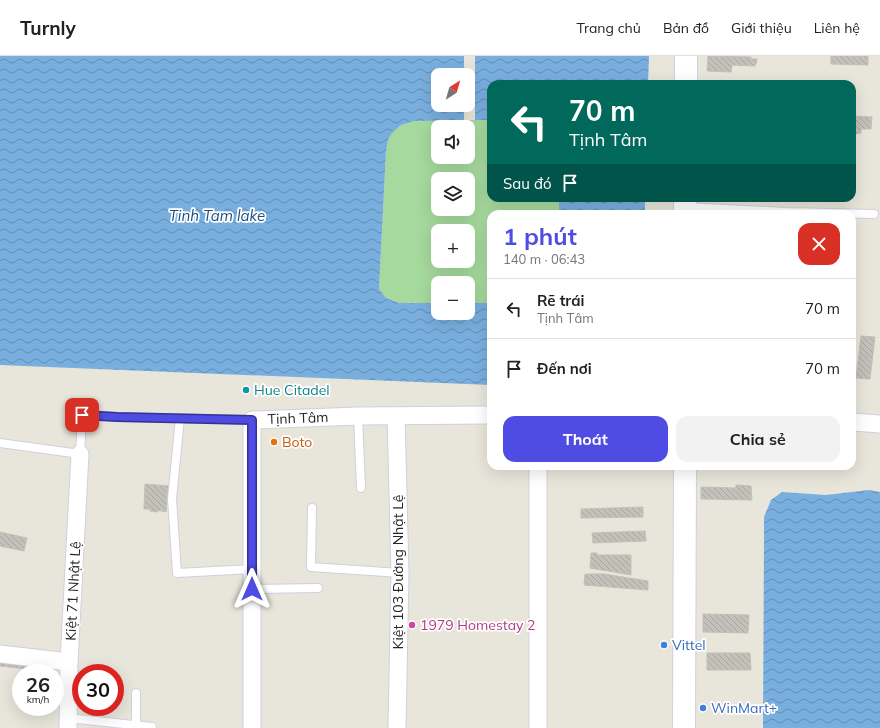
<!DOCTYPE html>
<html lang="vi">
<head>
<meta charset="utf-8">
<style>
  :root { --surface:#fff; --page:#f2f2f2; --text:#222; --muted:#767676; --line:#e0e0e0; --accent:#4e4ce3 }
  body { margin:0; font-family:Mulish,sans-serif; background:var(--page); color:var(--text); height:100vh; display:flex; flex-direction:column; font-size:15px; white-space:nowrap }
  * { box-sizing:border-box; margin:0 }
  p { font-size:13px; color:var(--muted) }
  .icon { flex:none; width:22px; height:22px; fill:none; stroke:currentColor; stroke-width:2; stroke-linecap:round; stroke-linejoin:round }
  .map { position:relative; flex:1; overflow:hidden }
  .drawer { position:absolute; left:487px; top:154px; width:369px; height:260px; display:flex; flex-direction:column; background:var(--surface); border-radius:12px; box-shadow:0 4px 16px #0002 }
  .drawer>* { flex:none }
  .hud { position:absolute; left:487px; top:24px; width:369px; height:122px; border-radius:12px; box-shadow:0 4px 16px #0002; background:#00695c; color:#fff; overflow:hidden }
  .needle { width:26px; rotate:37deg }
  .controls { position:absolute; left:431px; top:12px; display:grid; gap:8px }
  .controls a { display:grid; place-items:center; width:44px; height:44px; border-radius:8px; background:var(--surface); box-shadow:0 4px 16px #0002; font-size:20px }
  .speed { position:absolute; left:12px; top:608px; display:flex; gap:8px; font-size:20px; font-weight:700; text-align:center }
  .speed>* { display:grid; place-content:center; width:52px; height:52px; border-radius:50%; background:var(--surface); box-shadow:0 4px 16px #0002; line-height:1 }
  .speed small { font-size:10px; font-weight:400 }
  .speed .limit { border:6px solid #d22; background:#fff; color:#111 }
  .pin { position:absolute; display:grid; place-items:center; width:34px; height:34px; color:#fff; margin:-17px; border-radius:8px; box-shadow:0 2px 6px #0006 }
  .me { position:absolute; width:44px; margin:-22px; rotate:0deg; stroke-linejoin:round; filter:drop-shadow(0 0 3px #0008) }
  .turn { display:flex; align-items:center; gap:14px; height:84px; padding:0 16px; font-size:18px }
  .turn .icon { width:52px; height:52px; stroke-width:2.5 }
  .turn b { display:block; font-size:28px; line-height:34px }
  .then { display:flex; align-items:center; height:38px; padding:0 16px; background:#0003; gap:8px; font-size:15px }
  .round { display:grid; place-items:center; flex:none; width:42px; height:42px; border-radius:12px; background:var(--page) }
  .overview { display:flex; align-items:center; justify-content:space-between; height:68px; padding:0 16px }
  h1 { font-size:24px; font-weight:700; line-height:30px; color:var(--accent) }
  .primary-button { display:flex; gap:8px; margin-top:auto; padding:8px 16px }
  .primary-button a { flex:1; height:46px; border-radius:12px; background:var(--accent); color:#fff; font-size:16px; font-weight:700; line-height:46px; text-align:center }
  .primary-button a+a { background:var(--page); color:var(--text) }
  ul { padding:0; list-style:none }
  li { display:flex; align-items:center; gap:12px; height:60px; padding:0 16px; border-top:1px solid var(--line) }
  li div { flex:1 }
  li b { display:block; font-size:15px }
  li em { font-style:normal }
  header { display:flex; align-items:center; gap:24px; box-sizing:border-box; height:56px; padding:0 20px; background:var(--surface); border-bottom:1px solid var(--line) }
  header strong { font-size:19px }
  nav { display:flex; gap:22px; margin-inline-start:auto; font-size:14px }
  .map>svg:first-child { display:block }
  .grass { fill:#a5d99d; fill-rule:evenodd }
  .water { fill:url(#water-waves); fill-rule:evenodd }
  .pier { fill:#e8e5da }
  .building { fill:url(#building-back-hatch); stroke:#c3c1b4 }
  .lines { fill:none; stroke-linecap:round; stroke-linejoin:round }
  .service-casing { stroke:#d0d0de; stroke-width:10 }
  .minor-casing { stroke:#d0d0de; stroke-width:19 }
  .secondary-casing { stroke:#d0d0de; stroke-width:24 }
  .service { stroke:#fff; stroke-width:8 }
  .minor { stroke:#fff; stroke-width:17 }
  .secondary { stroke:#fff; stroke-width:22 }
  .route-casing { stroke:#333194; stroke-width:10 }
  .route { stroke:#4e4ce3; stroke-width:7 }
  .culture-dot { fill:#0f9aa8; stroke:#fff; stroke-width:1.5 }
  .food-dot { fill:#e8710a; stroke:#fff; stroke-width:1.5 }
  .hotel-dot { fill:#d1479c; stroke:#fff; stroke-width:1.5 }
  .shop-dot { fill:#3f7fe0; stroke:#fff; stroke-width:1.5 }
  .labels { text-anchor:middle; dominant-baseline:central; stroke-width:3.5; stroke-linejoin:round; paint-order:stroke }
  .culture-label { font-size:14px; fill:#0d838f; stroke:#fff; text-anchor:start }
  .street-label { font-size:14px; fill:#272727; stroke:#fff }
  .food-label { font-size:14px; fill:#c56008; stroke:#fff; text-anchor:start }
  .hotel-label { font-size:14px; fill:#b23c85; stroke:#fff; text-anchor:start }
  .shop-label { font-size:14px; fill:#366cbe; stroke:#fff; text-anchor:start }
  .water-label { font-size:15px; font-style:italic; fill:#1c4d86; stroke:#fff }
</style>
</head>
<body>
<header>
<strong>Turnly</strong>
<nav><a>Trang chủ</a><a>Bản đồ</a><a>Giới thiệu</a><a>Liên hệ</a></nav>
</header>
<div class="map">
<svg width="880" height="672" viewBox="0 0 880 672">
  <defs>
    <pattern id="water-waves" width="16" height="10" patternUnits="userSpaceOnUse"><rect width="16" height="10" fill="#79afdf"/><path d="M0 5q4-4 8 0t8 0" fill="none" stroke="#638eb5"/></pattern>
    <pattern id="building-back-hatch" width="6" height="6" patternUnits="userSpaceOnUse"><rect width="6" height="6" fill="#c3c1ba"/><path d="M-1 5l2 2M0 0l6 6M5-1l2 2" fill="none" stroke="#a8a6a0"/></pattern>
  </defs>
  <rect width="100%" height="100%" fill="#e8e5da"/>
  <!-- grass -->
  <path class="grass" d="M491 64V142H559V158H491V247H468V227H438V247H399L386 242 379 233 386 96 388 84 392 77 401 69 415 65ZM438 71H468V101H438ZM438 123H468V153H438ZM438 175H468V205H438Z"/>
  <!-- water -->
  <g class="water">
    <path d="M0 0H649L648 28H491V64L415 65 401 69 392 77 388 84 386 96 379 233 386 242 399 247H438V257H468V247H491V329L0 309ZM438 19H468V49H438Z"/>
    <rect x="559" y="142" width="86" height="16"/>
    <path d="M869 434 880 436V672H763L764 482V461L771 444 782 436 826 439Z"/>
  </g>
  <!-- pier -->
  <path class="pier" d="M464 0H475V64H464V49H468V19H464Z"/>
  <!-- building -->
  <g class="building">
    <path d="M708 0 751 1V3H757L756 8H755V10L732 9 731 16 707 15Z"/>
    <path d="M831 0H868V9L831 8Z"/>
    <path d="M852 41H854L853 60 872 61 871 73H861V77L855 78V81H852Z"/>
    <path d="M861 280 875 281 870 323 856 322Z"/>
    <path d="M145 428 169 430 166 456 158 454V456L150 455V453H144Z"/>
    <path d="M736 429 751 430 752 444 701 443V431L736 432Z"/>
    <path d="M643 451V461L581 462V453Z"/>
    <path d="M645 475 646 485 593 487 592 477Z"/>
    <path d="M0 476 27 482 24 495 0 490Z"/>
    <path d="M591 497H597V499H631V519L590 512Z"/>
    <path d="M585 518H604L648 525V534L584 529Z"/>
    <path d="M703 558 749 559 748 577 703 576Z"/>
    <path d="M0 594 29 596 28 613 0 610Z"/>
    <path d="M707 597H750L751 614H707Z"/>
  </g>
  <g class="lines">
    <!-- service casing -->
    <g class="service-casing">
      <g id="service">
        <path d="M686 151 786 156 874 158"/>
        <path d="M358 360 361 432"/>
        <path d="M180 362 172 443 177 517 252 513"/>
        <path d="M0 387 80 398 82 359 117 361 252 364"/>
        <path d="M312 452 311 511 400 517"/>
        <path d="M252 533 318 532"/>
        <path d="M68 662 152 671"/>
        <path d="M136 669V637"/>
      </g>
    </g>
    <!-- minor casing -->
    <g class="minor-casing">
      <g id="minor">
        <path d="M396 360 400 517 397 672"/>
        <path d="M852 366 880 368"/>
        <path d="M0 598 69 606"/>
        <path d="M68 672 69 606 80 398"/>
        <path d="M252 672V364L358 360 491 359"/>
        <path d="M538 672V410"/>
      </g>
    </g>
    <!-- secondary casing -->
    <g class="secondary-casing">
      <g id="secondary">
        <path d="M686 28V0"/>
        <path d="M685 158V142"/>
        <path d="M684 672 685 410"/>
      </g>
    </g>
    <!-- service -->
    <use href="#service" class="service"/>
    <!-- minor -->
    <use href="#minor" class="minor"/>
    <!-- secondary -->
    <use href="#secondary" class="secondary"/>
  </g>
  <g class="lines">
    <!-- route casing -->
    <g class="route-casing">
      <path id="route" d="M82 359 117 361 252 364V533"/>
    </g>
    <!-- route -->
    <use href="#route" class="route"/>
  </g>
  <!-- markers -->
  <circle class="culture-dot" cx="246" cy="334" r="4"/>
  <circle class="food-dot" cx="274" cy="386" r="4"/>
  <circle class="hotel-dot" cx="412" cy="569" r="4"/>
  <g class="shop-dot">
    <circle cx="664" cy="589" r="4"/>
    <circle cx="703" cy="652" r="4"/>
  </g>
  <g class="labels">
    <!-- culture labels -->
    <g class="culture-label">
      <text x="254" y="334">Hue Citadel</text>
    </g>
    <!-- street labels -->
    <g class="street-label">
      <text transform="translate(298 362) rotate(-2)">Tịnh Tâm</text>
      <text transform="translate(398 516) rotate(-90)">Kiệt 103 Đường Nhật Lệ</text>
      <text transform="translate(73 535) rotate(-87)">Kiệt 71 Nhật Lệ</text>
    </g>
    <!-- food labels -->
    <g class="food-label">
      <text x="282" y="386">Boto</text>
    </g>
    <!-- hotel labels -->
    <g class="hotel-label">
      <text x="420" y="569">1979 Homestay 2</text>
    </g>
    <!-- shop labels -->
    <g class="shop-label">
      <text x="672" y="589">Vittel</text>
      <text x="711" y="652">WinMart+</text>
    </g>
    <!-- water labels -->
    <g class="water-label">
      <text x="217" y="159">Tinh Tam lake</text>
    </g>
  </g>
</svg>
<div class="controls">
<a><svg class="needle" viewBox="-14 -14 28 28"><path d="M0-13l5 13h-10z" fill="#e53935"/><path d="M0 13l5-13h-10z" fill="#767676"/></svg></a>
<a><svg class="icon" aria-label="sound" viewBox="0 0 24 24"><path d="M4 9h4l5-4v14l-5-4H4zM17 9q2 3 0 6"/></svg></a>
<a><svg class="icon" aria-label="layers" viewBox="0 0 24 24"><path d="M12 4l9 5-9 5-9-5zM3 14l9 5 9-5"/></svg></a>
<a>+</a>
<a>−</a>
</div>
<div class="speed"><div>26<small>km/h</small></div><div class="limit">30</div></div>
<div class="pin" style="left:82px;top:359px;background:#d93025"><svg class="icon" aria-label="arrive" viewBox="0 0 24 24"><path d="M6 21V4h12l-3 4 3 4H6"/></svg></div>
<svg class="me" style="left:252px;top:533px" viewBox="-20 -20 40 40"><path d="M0-17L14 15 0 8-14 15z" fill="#4e4ce3" stroke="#fff" stroke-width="4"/></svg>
<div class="hud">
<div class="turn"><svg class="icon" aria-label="left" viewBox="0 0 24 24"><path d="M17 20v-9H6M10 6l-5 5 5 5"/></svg><div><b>70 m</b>Tịnh Tâm</div></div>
<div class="then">Sau đó<svg class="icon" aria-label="arrive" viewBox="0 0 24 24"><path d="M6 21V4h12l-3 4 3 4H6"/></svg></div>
</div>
<section class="drawer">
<div class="overview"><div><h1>1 phút</h1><p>140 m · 06:43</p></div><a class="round" style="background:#d93025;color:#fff"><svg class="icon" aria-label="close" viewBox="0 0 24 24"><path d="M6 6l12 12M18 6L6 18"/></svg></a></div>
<ul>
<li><svg class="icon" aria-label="left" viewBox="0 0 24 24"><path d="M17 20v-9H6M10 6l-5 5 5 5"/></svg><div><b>Rẽ trái</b><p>Tịnh Tâm</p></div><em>70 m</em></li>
<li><svg class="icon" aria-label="arrive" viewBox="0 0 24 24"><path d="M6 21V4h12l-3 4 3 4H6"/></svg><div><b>Đến nơi</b></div><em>70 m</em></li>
</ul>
<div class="primary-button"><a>Thoát</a><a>Chia sẻ</a></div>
</section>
</div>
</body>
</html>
